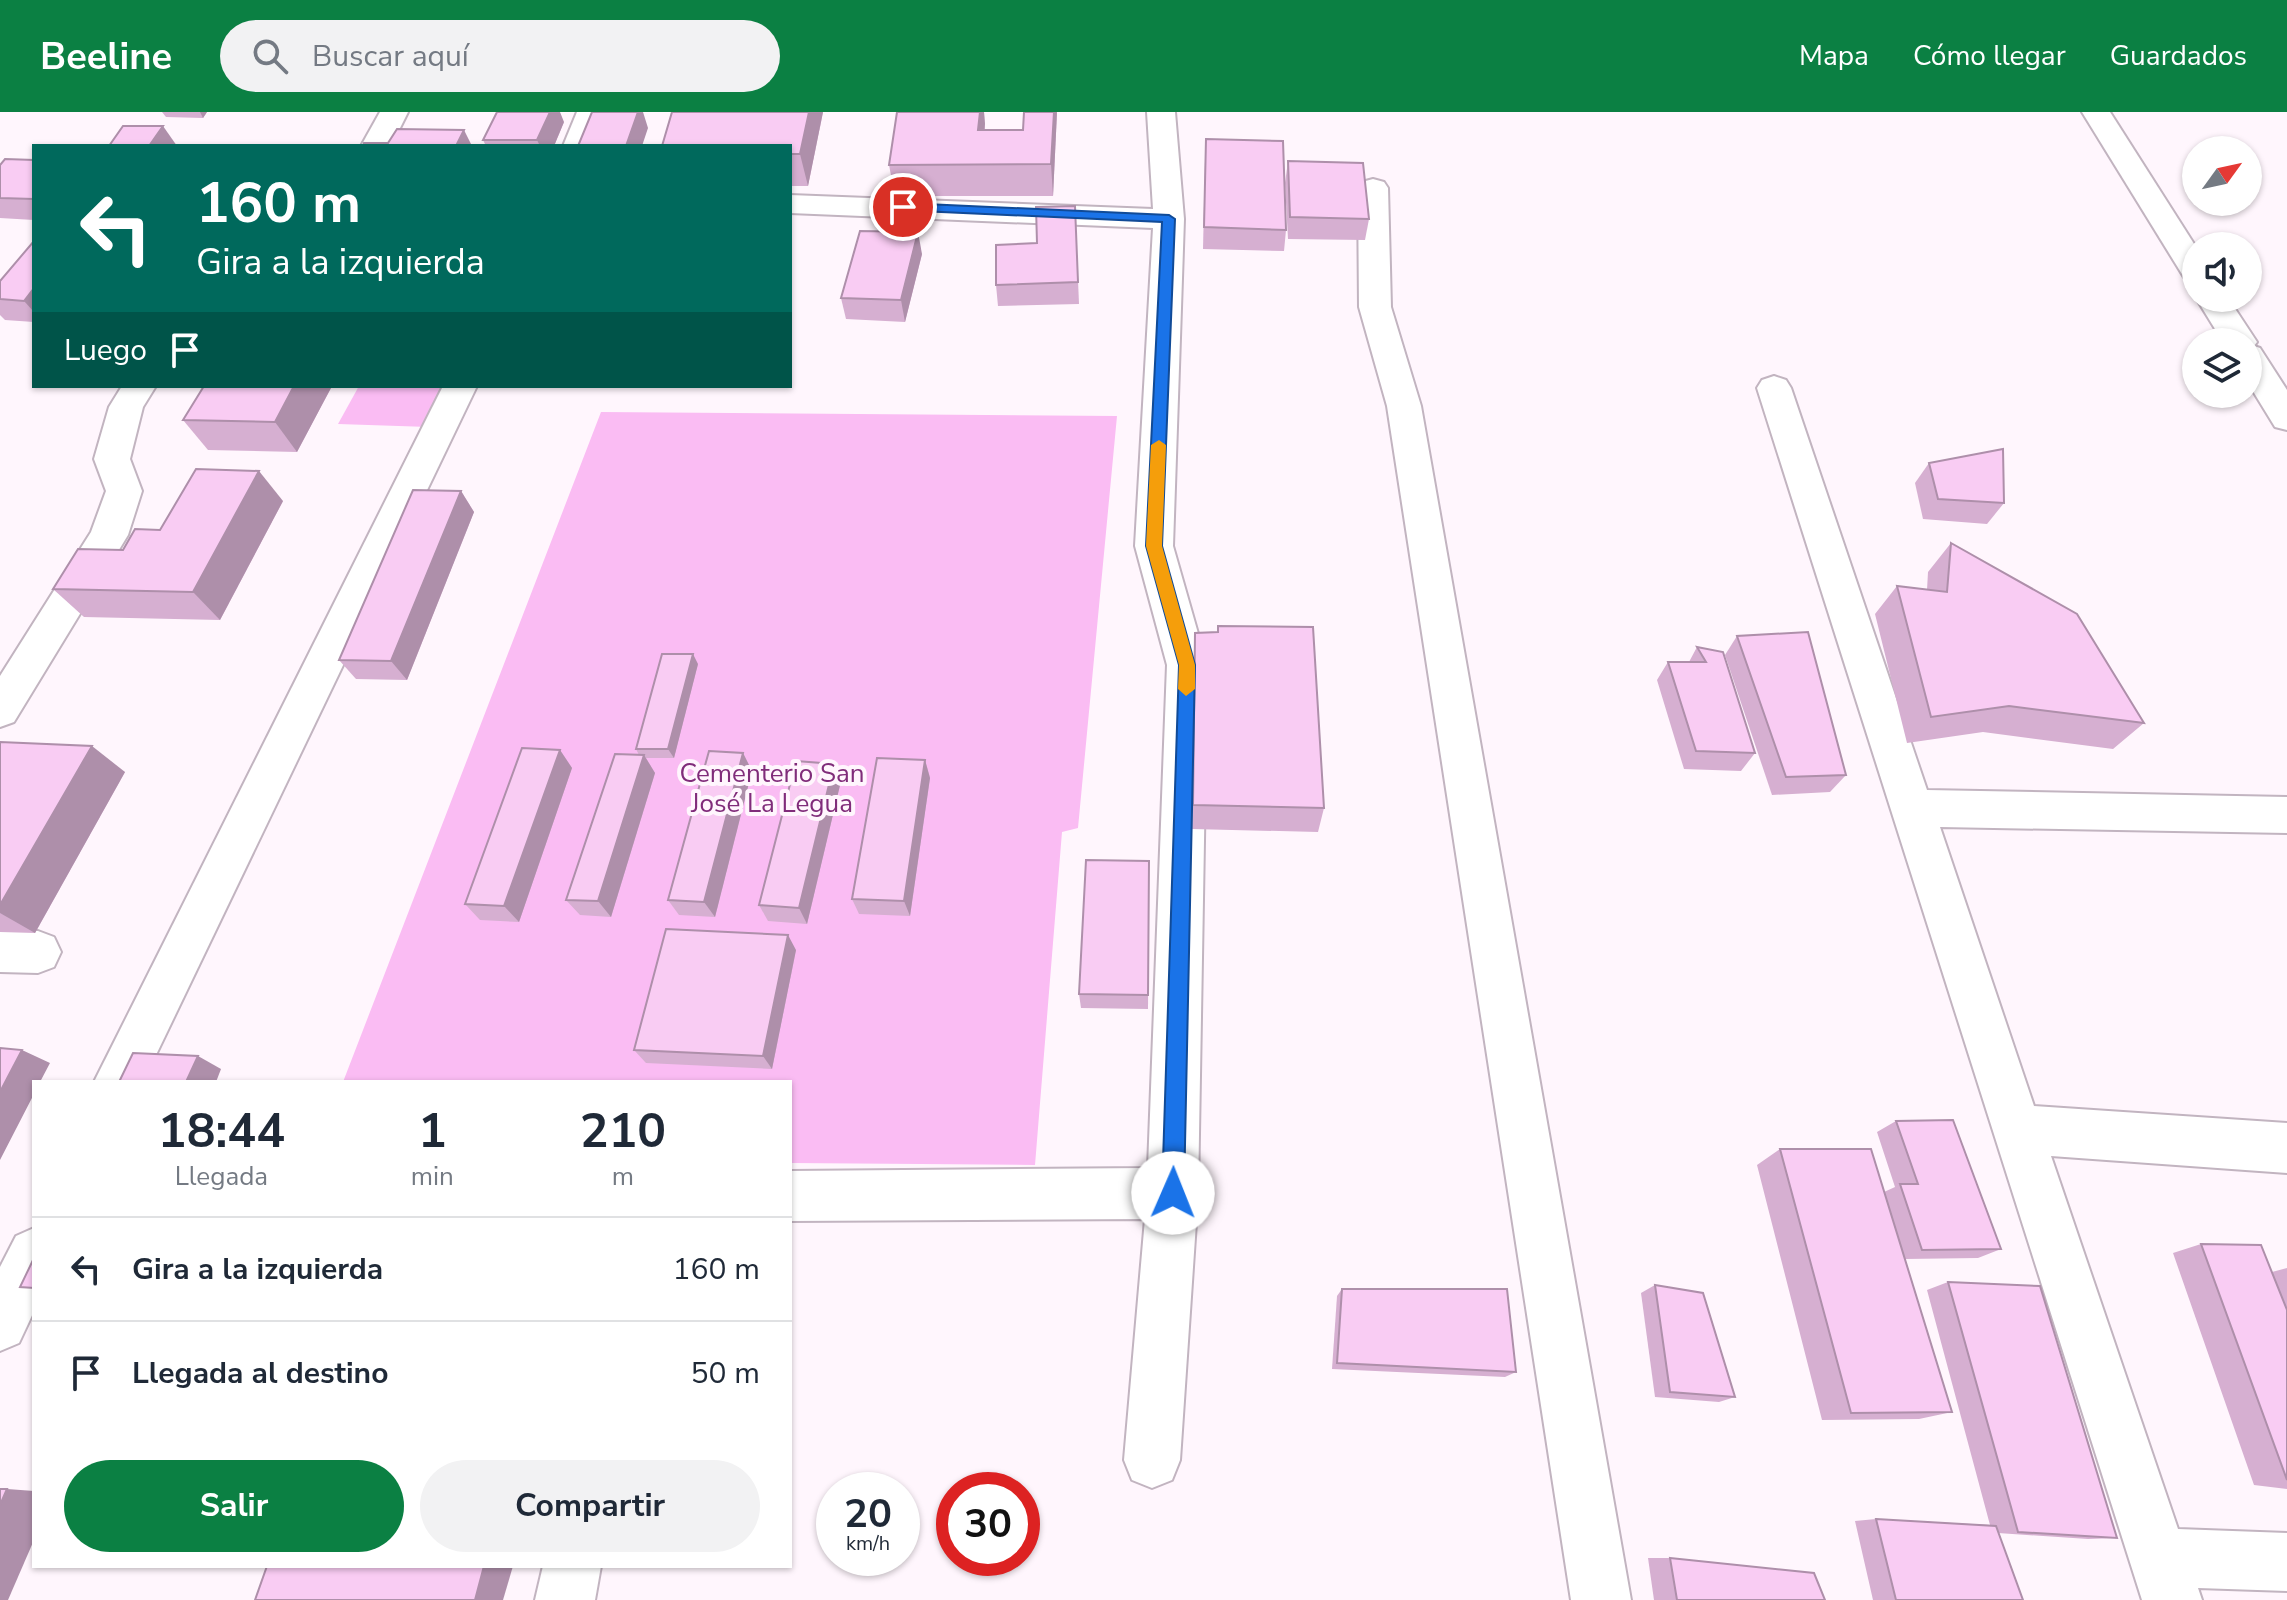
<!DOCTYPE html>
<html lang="es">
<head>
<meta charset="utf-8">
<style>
  :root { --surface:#fff; --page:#f2f2f3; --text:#1f2937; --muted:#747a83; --line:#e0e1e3; --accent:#0b8043 }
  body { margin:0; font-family:"Nunito Sans",sans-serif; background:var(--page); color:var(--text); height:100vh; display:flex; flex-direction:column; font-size:30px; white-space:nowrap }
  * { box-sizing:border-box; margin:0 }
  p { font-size:26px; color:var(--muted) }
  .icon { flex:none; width:44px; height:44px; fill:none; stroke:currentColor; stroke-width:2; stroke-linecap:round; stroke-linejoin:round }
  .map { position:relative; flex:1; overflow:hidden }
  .side { position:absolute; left:32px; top:968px; width:760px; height:488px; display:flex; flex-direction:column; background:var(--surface); border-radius:0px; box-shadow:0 2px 6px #0004 }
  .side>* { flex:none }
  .hud { position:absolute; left:32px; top:32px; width:760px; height:244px; border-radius:0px; box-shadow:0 2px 6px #0004; background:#00695c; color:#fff; overflow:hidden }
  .needle { width:52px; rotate:57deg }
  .buttons { position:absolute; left:2182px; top:24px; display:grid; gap:16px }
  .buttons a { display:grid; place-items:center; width:80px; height:80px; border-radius:50%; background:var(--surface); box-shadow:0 2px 6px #0004; font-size:40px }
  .speed { position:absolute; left:816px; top:1360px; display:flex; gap:16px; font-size:40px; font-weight:700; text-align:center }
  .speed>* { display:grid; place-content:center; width:104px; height:104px; border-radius:50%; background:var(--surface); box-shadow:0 2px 6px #0004; line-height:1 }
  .speed small { font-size:20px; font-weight:400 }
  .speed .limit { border:12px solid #d22; background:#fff; color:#111 }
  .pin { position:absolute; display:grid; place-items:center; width:68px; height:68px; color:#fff; margin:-34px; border:4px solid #fff; border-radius:50%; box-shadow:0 2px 8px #0007 }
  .me { position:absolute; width:88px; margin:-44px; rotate:1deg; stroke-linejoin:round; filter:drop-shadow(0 0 6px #0008) }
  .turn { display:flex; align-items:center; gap:28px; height:168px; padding:0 32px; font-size:36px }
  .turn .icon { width:104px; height:104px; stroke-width:2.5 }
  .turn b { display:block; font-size:56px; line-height:68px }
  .then { display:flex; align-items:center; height:76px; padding:0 32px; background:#0003; gap:16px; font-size:30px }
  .eta { display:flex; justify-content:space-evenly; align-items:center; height:136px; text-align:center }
  .eta b { font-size:48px; font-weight:700; line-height:56px }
  .action { display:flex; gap:16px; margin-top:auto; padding:16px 32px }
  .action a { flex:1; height:92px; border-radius:48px; background:var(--accent); color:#fff; font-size:32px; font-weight:700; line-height:92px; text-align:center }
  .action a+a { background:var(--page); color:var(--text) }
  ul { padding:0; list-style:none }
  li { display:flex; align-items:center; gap:24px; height:104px; padding:0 32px; border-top:2px solid var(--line) }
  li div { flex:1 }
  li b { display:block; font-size:30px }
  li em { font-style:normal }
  header { display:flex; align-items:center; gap:48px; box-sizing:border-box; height:112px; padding:0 40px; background:var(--accent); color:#fff }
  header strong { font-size:38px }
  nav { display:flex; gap:44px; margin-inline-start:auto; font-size:28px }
  .search { width:560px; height:72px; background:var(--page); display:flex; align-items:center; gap:20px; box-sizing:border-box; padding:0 28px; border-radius:44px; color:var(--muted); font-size:30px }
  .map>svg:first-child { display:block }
  .green { fill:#fabcf3 }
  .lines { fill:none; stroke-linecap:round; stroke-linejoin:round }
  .minor-casing { stroke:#c2b4c0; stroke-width:4 }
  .minor { fill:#fff; fill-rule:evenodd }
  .wall { fill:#d6afd1 }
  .shaded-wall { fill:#ae8faa }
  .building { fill:#f9ccf3; stroke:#ae8faa; stroke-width:2 }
  .route { fill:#1a73e8; stroke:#114b97; stroke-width:2 }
  .slow { fill:#f59e0b }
  .labels { text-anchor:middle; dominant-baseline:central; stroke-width:8; stroke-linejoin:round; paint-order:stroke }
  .park-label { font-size:26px; fill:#802c7a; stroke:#fff6fd }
</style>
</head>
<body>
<header>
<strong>Beeline</strong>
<div class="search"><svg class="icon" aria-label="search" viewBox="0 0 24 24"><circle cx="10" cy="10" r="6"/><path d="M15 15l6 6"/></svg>Buscar aquí</div>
<nav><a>Mapa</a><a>Cómo llegar</a><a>Guardados</a></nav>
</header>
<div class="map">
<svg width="2287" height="1488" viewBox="0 0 2287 1488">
  <rect width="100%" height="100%" fill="#fff6fd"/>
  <!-- green -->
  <g class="green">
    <path d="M359 274H448L429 315 338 312Z"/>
    <path d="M601 300 1117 304 1078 716 1062 720 1035 1053 790 1051V970H343Z"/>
  </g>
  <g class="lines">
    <!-- minor casing -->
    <g class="minor-casing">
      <g id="minor">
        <path d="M380 0H408L391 34H361Z"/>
        <path d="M577 0H605L593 34H563Z"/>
        <path d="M1147 0H1175L1184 107 1173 434 1207 553 1198 1081 1180 1348 1172 1368 1152 1376 1132 1368 1124 1348 1145 1107 790 1109V1059L1148 1056 1167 553 1135 434 1153 116 790 101V83L1153 97Z"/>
        <path d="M2082 0H2110L2196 135V170L2185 167Z"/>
        <path d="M1373 67 1384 70 1388 76 1391 195 1421 294 1631 1488H1571L1387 294 1359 195 1358 76 1362 70Z"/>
        <path d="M2196 186H2228L2257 230 2254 234 2260 236 2287 278V318L2275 315 2248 271V230H2223Z"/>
        <path d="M1774 264 1786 268 1791 276 1927 678 2287 685V721L1940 715 2034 994 2287 1011V1061L2051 1044 2178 1417 2287 1421V1479L2198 1476 2202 1488H2142L1757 276 1762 268Z"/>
        <path d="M122 274H156L143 295 130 347 142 379 128 423 14 610 0 615V564L91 420 106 379 94 347 109 295Z"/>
        <path d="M443 274H477L143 970H94Z"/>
        <path d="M0 818 38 819 54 825 61 840 54 855 38 861 0 860Z"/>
        <path d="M34 1116V1199L19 1231 0 1239V1155L16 1124Z"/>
        <path d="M543 1454H601L595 1488H535Z"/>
      </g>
    </g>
    <!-- minor -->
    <use href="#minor" class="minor"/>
  </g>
  <!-- wall -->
  <g class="wall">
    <path d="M162 0H207L203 6 166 5Z"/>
    <path d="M823 0 808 74H790V34Z"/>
    <path d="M897 0H984L985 18H1023L1057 0 1053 84H895L889 53Z"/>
    <path d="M564 10 554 34H486L483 28Z"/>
    <path d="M34 48V108L0 106V53Z"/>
    <path d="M1205 49 1286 118 1284 139 1203 137Z"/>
    <path d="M1288 49 1369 107 1365 128 1288 127 1285 71Z"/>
    <path d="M1075 94 1079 192 998 194 996 173Z"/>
    <path d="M34 129V210L5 208 0 203V169Z"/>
    <path d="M922 142 905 210 846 207 841 186Z"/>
    <path d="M332 274 297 340 208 338 183 308Z"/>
    <path d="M1929 351 2004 391 1987 412 1923 407 1915 371Z"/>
    <path d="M461 379 474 400 407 568 356 567 339 548Z"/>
    <path d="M283 389 220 508 84 505 53 477 160 418Z"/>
    <path d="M1951 431 2144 611 2113 637 1983 620 1907 631 1875 502 1897 474 1927 478 1928 460Z"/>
    <path d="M1218 514 1324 696 1318 720 1192 717 1194 548 1195 521 1217 520Z"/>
    <path d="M1737 524 1846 663 1830 680 1772 683 1725 543Z"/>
    <path d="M1697 535 1755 641 1741 659 1684 657 1657 568 1668 550H1689Z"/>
    <path d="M698 552 674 646H646L655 661 611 805 580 803 566 788 639 643 636 637Z"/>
    <path d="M0 630 125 660 35 821 0 820Z"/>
    <path d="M560 638 572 656 519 810 480 808 465 792Z"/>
    <path d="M743 641 752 659 715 805 679 803 668 788Z"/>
    <path d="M925 648 930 666 910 804 859 802 852 787Z"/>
    <path d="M834 652 841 669 807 812 768 809 759 793Z"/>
    <path d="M1149 749 1148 897 1081 896 1079 882Z"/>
    <path d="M796 838 772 957 646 951 634 938Z"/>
    <path d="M1896 1009 2001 1137 1978 1146 1905 1147 1952 1300 1919 1307 1822 1308 1757 1053 1780 1037 1884 1080 1895 1075 1877 1020Z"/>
    <path d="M2201 1132 2272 1160 2287 1156V1377L2254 1373 2173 1141Z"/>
    <path d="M1948 1170 2117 1426 2088 1427 1998 1421 2023 1488H1873L1855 1409 1876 1407 1990 1413 1927 1178Z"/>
    <path d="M1655 1173 1735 1285 1719 1290 1655 1285 1641 1181Z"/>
    <path d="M1342 1177 1516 1260 1505 1265 1332 1257 1337 1184Z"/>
    <path d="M1648 1446H1670L1825 1488H1654Z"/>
  </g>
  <!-- shaded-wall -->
  <g class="shaded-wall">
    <path d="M200 0H207L203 6Z"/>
    <path d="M550 0H560L564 10 554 34H540L537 28Z"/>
    <path d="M638 0H643L648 16 642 34H626Z"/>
    <path d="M809 0H823L808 74 800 42Z"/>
    <path d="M980 0H984L985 12 981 49 978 18Z"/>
    <path d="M1054 0H1057L1053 84 1051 52Z"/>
    <path d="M163 14 177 34H149Z"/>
    <path d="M464 18 472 34H456Z"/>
    <path d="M918 120 922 142 905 210 901 188Z"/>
    <path d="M34 176V200L24 189Z"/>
    <path d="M294 274H332L297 340 275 310Z"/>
    <path d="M259 359 283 389 220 508 193 480Z"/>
    <path d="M461 379 474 400 407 568 391 549Z"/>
    <path d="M693 542 698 552 674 646 668 637Z"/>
    <path d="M92 634 125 660 35 821 0 801V793Z"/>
    <path d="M560 638 572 656 519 810 504 794Z"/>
    <path d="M743 641 752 659 715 805 704 790Z"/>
    <path d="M644 643 655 661 611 805 598 789Z"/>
    <path d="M925 648 930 666 910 804 904 789Z"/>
    <path d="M834 652 841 669 807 812 799 796Z"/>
    <path d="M788 823 796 838 772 957 763 944Z"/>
    <path d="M22 938 50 951 40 970H34V982L0 1048V980Z"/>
    <path d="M198 944 221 957 216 970H186Z"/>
    <path d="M7 1377 34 1379V1428L8 1488H0V1393Z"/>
    <path d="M484 1454H513L503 1488H475Z"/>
  </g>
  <!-- building -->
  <g class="building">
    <path d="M497 0H550L537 28H483Z"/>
    <path d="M592 0H638L626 34H578Z"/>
    <path d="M672 0H809L800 42H790V34H662Z"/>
    <path d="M897 0H980L978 18H1023L1024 0H1054L1051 52 889 53Z"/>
    <path d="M123 14H163L149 34H109Z"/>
    <path d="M397 17 464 18 456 34H363L364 31H388Z"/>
    <path d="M1206 27 1283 29 1286 118 1204 115Z"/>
    <path d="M5 47 34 48V87L0 86V53Z"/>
    <path d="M1288 49 1363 51 1369 107 1290 105Z"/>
    <path d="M1075 94 1078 170 996 173V133L1037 131 1036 95Z"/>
    <path d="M860 119 918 120 901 188 841 186Z"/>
    <path d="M34 129V176L24 189 0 187V169Z"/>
    <path d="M204 274H294L275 310 183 308Z"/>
    <path d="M2003 337 2004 391 1938 387 1929 351Z"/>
    <path d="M196 357 259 359 193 480 53 477 78 437 123 438 135 417 160 418Z"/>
    <path d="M413 378 461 379 391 549 339 548Z"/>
    <path d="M1951 431 2077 502 2144 611 2009 594 1931 605 1897 474 1947 480Z"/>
    <path d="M1218 514 1313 515 1324 696 1193 693 1195 521 1218 520Z"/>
    <path d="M1808 520 1846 663 1786 665 1737 524Z"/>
    <path d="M1697 535 1723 540 1755 641 1696 639 1668 550H1706Z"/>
    <path d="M662 542H693L668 637H636Z"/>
    <path d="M0 630 92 634 0 793Z"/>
    <path d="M522 636 560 638 504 794 465 792Z"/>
    <path d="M709 639 743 641 704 790 668 788Z"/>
    <path d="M615 642 644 643 598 789 566 788Z"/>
    <path d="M877 646 925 648 904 789 852 787Z"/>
    <path d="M796 649 834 652 799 796 759 793Z"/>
    <path d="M1086 748 1149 749 1148 883 1079 882Z"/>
    <path d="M666 817 788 823 763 944 634 938Z"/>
    <path d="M0 936 22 938 0 980Z"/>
    <path d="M133 941 198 944 186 970H119Z"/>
    <path d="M1953 1008 2001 1137 1922 1138 1900 1072H1918L1896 1009Z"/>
    <path d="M1780 1037H1871L1952 1300 1851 1301Z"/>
    <path d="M2201 1132 2261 1133 2287 1198V1368Z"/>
    <path d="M34 1146V1176L20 1175Z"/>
    <path d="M1948 1170 2040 1174 2117 1426 2018 1420Z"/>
    <path d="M1655 1173 1703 1181 1735 1285 1670 1280Z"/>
    <path d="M1342 1177H1507L1516 1260 1337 1251Z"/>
    <path d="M0 1377H7L0 1393Z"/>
    <path d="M1876 1407 1996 1414 2023 1488H1896Z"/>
    <path d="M1670 1446 1814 1461 1825 1488H1677Z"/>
    <path d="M267 1454H484L475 1488H255Z"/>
  </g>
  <!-- route -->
  <path class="route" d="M903 91 1169 103 1175 107 1162 434 1195 553 1184 1081 1180 1088 1173 1092 1166 1088 1162 1081 1179 553 1146 434 1162 110 898 98V92Z"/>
  <!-- slow -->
  <path class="slow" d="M1159 328 1166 333 1162 434 1195 553V577L1186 584 1178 577 1179 553 1146 434 1151 333Z"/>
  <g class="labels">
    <!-- park labels -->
    <g class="park-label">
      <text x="772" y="661">Cementerio San<tspan x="772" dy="30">José La Legua</tspan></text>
    </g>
  </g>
</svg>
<div class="buttons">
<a><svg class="needle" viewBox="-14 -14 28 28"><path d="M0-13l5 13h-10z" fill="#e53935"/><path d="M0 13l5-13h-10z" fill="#747a83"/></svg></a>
<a><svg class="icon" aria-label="sound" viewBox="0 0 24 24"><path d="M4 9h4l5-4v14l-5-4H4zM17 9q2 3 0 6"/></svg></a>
<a><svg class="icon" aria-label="layers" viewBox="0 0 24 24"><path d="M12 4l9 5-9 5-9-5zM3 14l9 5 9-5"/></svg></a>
</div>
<div class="speed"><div>20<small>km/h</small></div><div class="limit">30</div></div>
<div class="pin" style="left:903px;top:95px;background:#d93025"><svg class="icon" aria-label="arrive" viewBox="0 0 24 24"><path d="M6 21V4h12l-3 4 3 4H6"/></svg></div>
<svg class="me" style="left:1173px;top:1081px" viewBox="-20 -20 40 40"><circle r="19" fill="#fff"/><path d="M0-13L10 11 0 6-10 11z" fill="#1a73e8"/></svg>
<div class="hud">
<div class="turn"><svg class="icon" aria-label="left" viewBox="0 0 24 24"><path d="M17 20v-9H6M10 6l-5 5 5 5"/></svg><div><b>160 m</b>Gira a la izquierda</div></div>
<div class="then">Luego<svg class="icon" aria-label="arrive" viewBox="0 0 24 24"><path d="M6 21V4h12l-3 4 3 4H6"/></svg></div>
</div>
<section class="side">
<div class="eta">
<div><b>18:44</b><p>Llegada</p></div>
<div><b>1</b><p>min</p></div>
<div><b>210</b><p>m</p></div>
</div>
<ul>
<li><svg class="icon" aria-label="left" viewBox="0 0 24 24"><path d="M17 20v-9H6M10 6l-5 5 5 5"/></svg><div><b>Gira a la izquierda</b></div><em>160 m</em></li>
<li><svg class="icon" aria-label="arrive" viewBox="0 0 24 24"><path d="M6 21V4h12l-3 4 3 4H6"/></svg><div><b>Llegada al destino</b></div><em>50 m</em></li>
</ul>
<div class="action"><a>Salir</a><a>Compartir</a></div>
</section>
</div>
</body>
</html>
